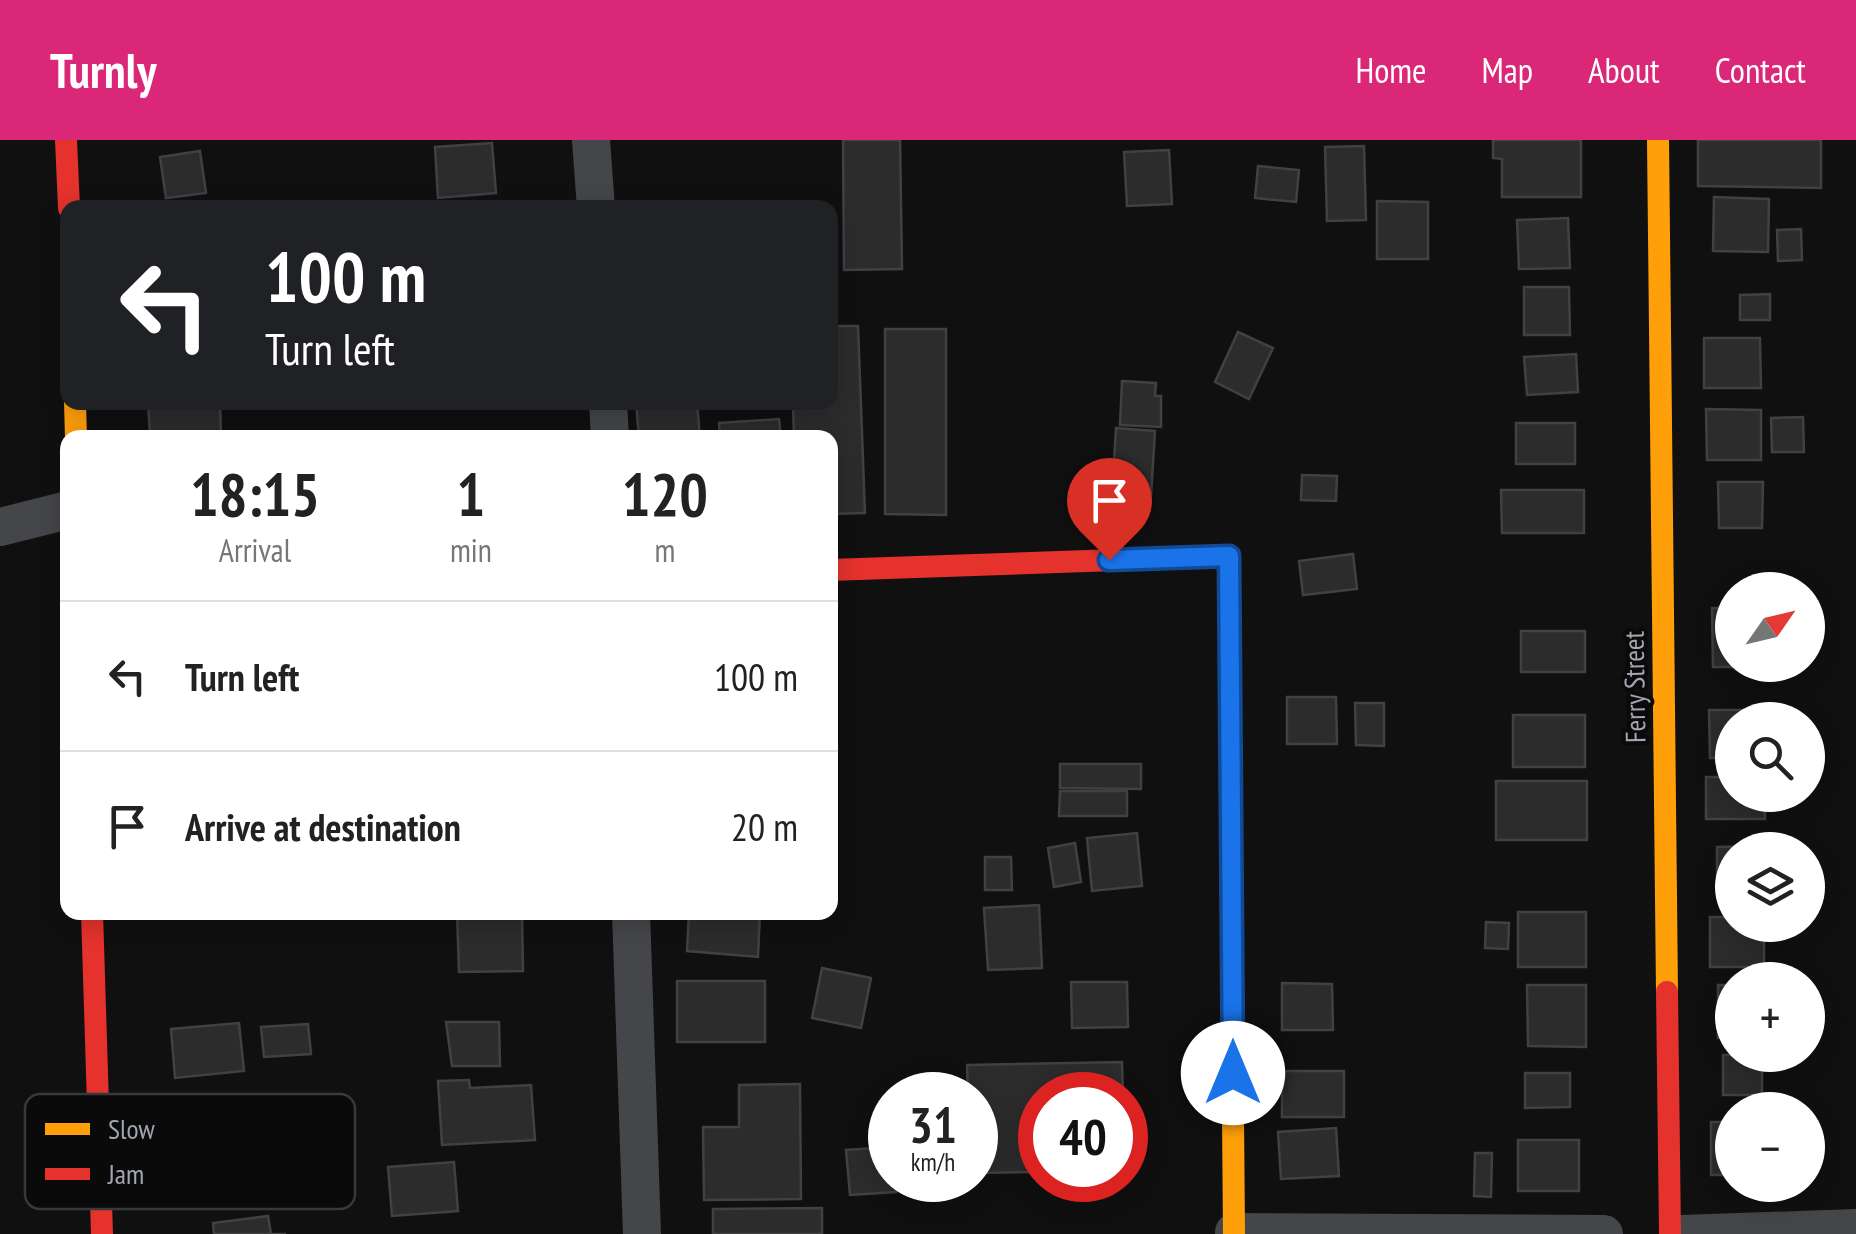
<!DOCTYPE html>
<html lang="en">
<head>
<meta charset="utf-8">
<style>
  :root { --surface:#fff; --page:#f6f6f6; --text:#222; --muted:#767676; --line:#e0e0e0; --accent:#db2777 }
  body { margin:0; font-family:"PT Sans Narrow",sans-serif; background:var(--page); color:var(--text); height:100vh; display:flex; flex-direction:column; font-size:38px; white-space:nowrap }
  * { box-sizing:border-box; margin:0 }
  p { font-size:32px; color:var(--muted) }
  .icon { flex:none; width:55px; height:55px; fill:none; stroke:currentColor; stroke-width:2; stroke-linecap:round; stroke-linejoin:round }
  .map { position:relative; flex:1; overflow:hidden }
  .side { position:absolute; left:60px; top:290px; width:778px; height:490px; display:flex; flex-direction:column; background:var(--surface); border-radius:20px; box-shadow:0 5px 25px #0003 }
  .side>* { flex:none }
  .guide { position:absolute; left:60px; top:60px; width:778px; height:210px; border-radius:20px; box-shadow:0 5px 25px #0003; background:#202124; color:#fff; overflow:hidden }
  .needle { width:65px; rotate:56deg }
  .controls { position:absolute; left:1715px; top:432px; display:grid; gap:20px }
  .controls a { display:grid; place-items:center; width:110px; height:110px; border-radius:50%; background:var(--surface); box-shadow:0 5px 25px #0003; font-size:50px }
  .speed { position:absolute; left:868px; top:932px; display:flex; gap:20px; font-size:50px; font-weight:700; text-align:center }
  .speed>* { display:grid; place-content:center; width:130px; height:130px; border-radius:50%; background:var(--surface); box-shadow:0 5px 25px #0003; line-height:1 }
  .speed small { font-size:25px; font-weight:400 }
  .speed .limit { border:15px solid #d22; background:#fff; color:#111 }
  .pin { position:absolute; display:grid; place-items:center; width:85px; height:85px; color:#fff; margin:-102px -42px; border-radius:50% 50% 50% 0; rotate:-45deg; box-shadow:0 0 10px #0007 }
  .pin .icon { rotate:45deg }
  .me { position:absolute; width:110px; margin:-55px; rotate:0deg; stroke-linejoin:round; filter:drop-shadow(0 0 8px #0008) }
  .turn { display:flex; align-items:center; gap:35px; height:210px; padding:0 40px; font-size:45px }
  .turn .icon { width:130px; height:130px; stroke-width:2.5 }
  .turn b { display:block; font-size:70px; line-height:85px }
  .eta { display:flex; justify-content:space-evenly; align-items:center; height:170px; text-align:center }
  .eta b { font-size:60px; font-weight:600; line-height:70px }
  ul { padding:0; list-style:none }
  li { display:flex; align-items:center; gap:30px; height:150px; padding:0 40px; border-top:2px solid var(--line) }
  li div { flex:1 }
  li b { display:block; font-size:38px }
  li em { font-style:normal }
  header { display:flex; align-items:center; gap:60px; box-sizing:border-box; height:140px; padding:0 50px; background:var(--accent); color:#fff }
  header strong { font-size:48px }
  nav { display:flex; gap:55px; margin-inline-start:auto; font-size:35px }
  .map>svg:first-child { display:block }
  .building { fill:#2c2c2c; stroke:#404143; stroke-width:2.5 }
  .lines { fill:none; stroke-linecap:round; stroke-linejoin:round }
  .street { stroke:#444649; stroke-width:38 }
  .slow { stroke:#ff9f0a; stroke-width:22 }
  .jam { stroke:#e5322d; stroke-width:22 }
  .route-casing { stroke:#114b97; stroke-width:25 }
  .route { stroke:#1a73e8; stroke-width:18 }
  .labels { text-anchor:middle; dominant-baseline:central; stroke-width:8; stroke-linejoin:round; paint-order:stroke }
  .street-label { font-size:28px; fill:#a2a6b0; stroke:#0a0a0b }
  .key { fill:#0a0a0b; stroke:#38393d; stroke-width:2.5 }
  .key-label { font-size:28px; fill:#a2a6b0 }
</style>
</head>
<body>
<header>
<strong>Turnly</strong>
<nav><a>Home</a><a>Map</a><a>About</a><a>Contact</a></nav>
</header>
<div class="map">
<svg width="1856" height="1094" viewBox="0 0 1856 1094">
  <rect width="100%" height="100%" fill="#101010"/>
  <!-- building -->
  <g class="building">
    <path d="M843 0H900L902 129 844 130Z"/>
    <path d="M1493 0H1581V57H1502V19L1493 18Z"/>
    <path d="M1698 0H1821V48L1698 46Z"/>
    <path d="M492 3 496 53 438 58 435 7Z"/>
    <path d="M1364 6 1366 80 1327 81 1325 7Z"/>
    <path d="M1169 10 1172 64 1127 66 1124 12Z"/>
    <path d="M200 11 206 53 166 58 160 17Z"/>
    <path d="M1258 26 1299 30 1296 62 1255 58Z"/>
    <path d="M1714 57 1769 59 1768 112 1713 111Z"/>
    <path d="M1377 61 1428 62V119H1377Z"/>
    <path d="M1568 78 1570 128 1519 129 1517 80Z"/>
    <path d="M1801 89 1802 120 1778 121 1777 90Z"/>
    <path d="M1524 147H1569L1570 195H1524Z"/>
    <path d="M1770 154V180H1740V155Z"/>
    <path d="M830 186H858L865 373 830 374V298H794L793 262H830Z"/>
    <path d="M885 189H946V375L885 374Z"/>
    <path d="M1238 192 1273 208 1249 259 1215 242Z"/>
    <path d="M1704 198H1760L1761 248H1704Z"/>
    <path d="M1576 214 1578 252 1527 255 1524 217Z"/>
    <path d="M1122 241 1156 243 1155 256H1161V287L1120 285Z"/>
    <path d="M148 262H220L221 295 150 296Z"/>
    <path d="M636 262H697L700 298H639Z"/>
    <path d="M1706 269 1761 270V320H1707Z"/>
    <path d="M1803 277 1804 312H1772L1771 278Z"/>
    <path d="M779 279 781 298H720L719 283Z"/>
    <rect x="1516" y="283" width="59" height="41"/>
    <path d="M1116 288 1155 291 1151 356 1112 353Z"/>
    <path d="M1302 335 1337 336 1336 361 1301 360Z"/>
    <path d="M1718 342H1763L1762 388H1719Z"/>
    <path d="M1501 350H1584V393H1502Z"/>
    <path d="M1353 414 1357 449 1303 455 1299 421Z"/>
    <path d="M1712 468H1732V525L1773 527H1713Z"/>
    <rect x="1521" y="491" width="64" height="41"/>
    <path d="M1287 557H1336L1337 604H1287Z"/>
    <path d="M1355 563H1384V606L1356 605Z"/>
    <path d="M1709 570H1783V580H1732V618H1710Z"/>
    <rect x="1513" y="575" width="72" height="52"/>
    <path d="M1060 624H1141V649L1060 648Z"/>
    <path d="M1706 637H1732V655H1765V679H1706Z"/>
    <rect x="1496" y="641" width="91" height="59"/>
    <path d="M1060 651H1127V676H1059Z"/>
    <path d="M1137 693 1142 746 1092 751 1087 698Z"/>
    <path d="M1075 703 1081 742 1054 747 1048 708Z"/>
    <path d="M1765 706V710H1732V740H1717V707Z"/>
    <path d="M985 717H1011L1012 750H985Z"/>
    <path d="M1039 765 1042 828 988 830 984 768Z"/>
    <path d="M457 772H522L523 831 459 832Z"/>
    <path d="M689 772H760L758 817 687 811Z"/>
    <rect x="1518" y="772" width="68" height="55"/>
    <path d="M1710 777H1732V785H1764V827H1710Z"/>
    <path d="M1486 782 1509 783 1508 809 1485 808Z"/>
    <path d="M822 828 871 838 861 888 812 878Z"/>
    <rect x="677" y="841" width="88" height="61"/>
    <path d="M1071 842H1127L1128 887 1072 888Z"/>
    <path d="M1282 843 1332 844 1333 890H1282Z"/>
    <path d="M1527 845H1586V907L1528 906Z"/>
    <rect x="1718" y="845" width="14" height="53"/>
    <path d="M446 882H499L500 926H452Z"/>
    <path d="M239 883 244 931 175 938 171 889Z"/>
    <path d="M308 884 311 914 264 917 261 887Z"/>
    <rect x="1723" y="915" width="39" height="40"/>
    <path d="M1122 922 1123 955H1040V1032L975 1033V955H968L967 925Z"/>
    <rect x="1282" y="931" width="62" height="46"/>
    <path d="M1525 933H1570V967L1525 968Z"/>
    <path d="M469 940 470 948 531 945 535 1000 442 1005 438 941Z"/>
    <path d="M800 944 801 1059 704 1060 703 987H739V945Z"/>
    <rect x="1711" y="982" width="21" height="53"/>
    <path d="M1336 988 1339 1036 1281 1039 1278 992Z"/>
    <rect x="1518" y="1000" width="61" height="51"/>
    <path d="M890 1007V1040H895L896 1052 850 1055 846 1010Z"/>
    <path d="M1475 1013H1492L1491 1057 1474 1056Z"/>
    <path d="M454 1022 458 1071 392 1076 388 1027Z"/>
    <path d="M822 1068V1094H713V1069Z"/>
    <path d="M268 1076 271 1094H286H214L213 1083Z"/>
  </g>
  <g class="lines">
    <!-- street -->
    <g class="street">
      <path d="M591 0 596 68"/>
      <path d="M608 262 610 298"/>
      <path d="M0 387 68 370"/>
      <path d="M631 772 642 1094"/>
      <path d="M1234 1092 1604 1094"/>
      <path d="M1682 1094 1856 1088"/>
    </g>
    <!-- slow -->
    <g class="slow">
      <path d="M1658 0 1667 852"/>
      <path d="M75 262 76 298"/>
      <path d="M1232 854 1234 1094"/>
    </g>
    <!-- jam -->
    <g class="jam">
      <path d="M66 0 69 68"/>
      <path d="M830 430 1229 416 1232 854"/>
      <path d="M92 772 102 1094"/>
      <path d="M1667 852 1670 1094"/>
    </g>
  </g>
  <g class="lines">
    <!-- route casing -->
    <g class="route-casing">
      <path id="route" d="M1109 420 1229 416 1233 933"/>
    </g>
    <!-- route -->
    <use href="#route" class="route"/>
  </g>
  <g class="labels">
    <!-- street labels -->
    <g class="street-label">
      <text transform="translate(1634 547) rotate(-91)">Ferry Street</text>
    </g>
  </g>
  <!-- legend -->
  <rect x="25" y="954" width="330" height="115" rx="15" class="key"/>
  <rect x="45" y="983" width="45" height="12" fill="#ff9f0a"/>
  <rect x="45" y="1028" width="45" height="12" fill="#e5322d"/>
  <g class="key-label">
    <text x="108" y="999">Slow</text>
    <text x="108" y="1044">Jam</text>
  </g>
</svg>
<div class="controls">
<a><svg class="needle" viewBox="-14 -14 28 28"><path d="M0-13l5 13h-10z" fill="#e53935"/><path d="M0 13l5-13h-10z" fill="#767676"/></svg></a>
<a><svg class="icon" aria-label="search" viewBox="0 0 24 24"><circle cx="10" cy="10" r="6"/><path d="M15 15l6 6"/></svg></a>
<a><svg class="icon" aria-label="layers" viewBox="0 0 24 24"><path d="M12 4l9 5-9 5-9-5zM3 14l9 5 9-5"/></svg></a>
<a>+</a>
<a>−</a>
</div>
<div class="speed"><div>31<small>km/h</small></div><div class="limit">40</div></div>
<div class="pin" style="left:1109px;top:420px;background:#d93025"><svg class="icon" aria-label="arrive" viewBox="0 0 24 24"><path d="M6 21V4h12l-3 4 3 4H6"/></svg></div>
<svg class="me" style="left:1233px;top:933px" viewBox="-20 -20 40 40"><circle r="19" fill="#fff"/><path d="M0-13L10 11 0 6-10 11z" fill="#1a73e8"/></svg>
<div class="guide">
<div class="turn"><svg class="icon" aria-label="left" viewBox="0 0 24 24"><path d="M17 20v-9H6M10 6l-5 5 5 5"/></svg><div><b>100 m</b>Turn left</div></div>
</div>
<section class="side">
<div class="eta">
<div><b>18:15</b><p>Arrival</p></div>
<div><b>1</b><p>min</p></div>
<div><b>120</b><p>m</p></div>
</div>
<ul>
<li><svg class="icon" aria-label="left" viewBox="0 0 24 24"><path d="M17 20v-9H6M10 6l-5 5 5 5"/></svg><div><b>Turn left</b></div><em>100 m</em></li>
<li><svg class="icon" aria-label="arrive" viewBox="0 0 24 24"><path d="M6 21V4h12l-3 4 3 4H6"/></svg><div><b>Arrive at destination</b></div><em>20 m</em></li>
</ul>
</section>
</div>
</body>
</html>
